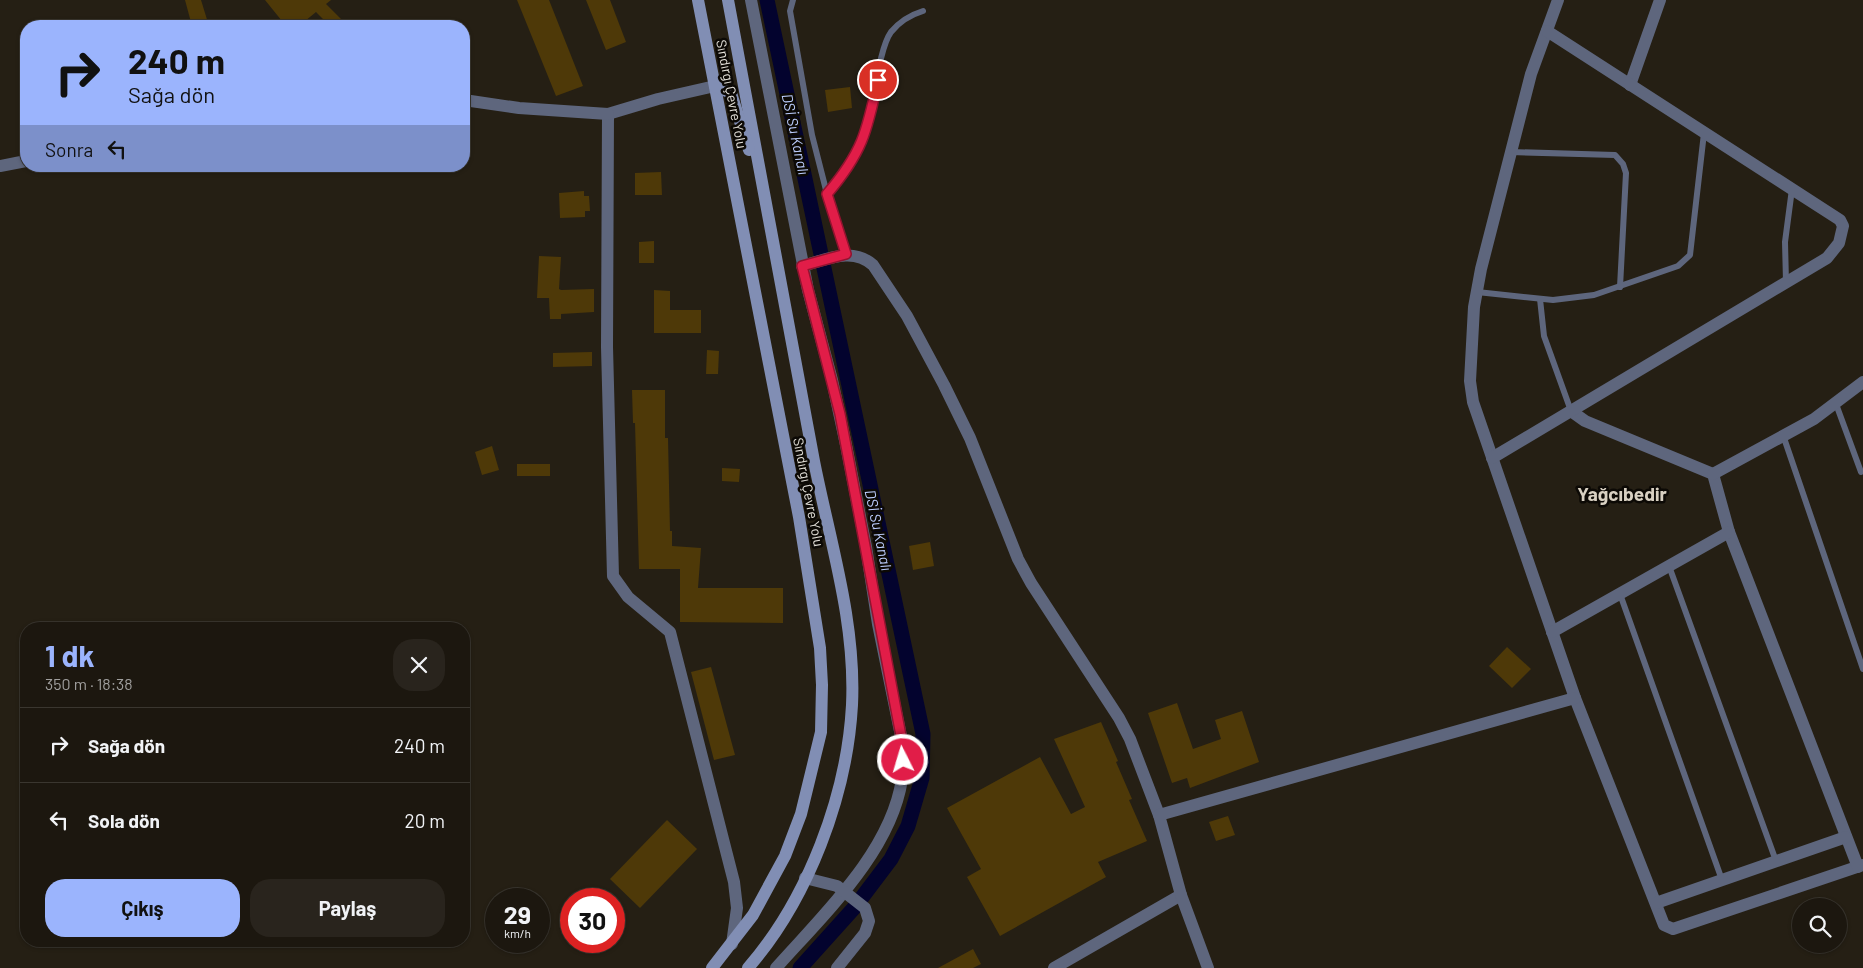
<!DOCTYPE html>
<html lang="tr">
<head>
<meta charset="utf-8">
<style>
  :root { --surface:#1c170f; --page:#29241d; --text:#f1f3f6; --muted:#a09f9e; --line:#3a362f; --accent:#9bb4fd }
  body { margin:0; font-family:Barlow,sans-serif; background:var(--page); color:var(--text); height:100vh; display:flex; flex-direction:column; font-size:19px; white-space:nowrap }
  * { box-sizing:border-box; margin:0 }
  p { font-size:16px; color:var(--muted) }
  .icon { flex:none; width:28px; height:28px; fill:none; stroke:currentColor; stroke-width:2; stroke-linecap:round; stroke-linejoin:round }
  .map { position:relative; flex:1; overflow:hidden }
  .drawer { position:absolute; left:20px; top:622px; width:450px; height:325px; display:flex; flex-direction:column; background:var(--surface); border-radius:20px; box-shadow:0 1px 4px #0004,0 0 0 1px var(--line) }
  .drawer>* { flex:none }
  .top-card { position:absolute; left:20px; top:20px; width:450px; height:152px; border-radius:20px; box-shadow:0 1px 4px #0004,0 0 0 1px var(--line); background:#9bb4fd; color:#111; overflow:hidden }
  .fabs { position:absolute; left:1792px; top:898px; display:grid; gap:10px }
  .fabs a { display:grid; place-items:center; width:55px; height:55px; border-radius:50%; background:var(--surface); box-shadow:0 1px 4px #0004,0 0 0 1px var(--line); font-size:25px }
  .speed { position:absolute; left:485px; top:888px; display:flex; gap:10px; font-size:25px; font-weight:700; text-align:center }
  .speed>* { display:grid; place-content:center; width:65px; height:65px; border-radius:50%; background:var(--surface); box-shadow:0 1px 4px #0004,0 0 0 1px var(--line); line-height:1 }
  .speed small { font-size:12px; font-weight:400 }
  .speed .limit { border:8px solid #d22; background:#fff; color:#111 }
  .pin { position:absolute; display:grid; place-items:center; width:42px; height:42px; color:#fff; margin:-21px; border:2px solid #fff; border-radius:50%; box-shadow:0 1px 5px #0007 }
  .me { position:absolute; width:55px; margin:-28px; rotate:355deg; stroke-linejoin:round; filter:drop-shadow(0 0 4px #0008) }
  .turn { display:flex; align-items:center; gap:18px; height:105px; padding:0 25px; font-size:22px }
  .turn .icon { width:65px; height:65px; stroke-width:2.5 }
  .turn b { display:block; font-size:35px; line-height:42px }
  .then { display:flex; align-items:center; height:48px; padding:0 25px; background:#0003; gap:10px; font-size:19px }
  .round { display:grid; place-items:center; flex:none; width:52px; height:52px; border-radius:20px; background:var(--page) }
  .summary { display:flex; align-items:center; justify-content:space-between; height:85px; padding:0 25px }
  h1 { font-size:30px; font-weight:700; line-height:38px; color:var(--accent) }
  .cta { display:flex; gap:10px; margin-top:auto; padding:10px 25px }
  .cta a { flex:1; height:58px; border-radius:20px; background:var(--accent); color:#111; font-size:20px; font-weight:700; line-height:58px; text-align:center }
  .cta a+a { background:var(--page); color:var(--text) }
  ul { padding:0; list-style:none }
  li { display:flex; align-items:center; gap:15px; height:75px; padding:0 25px; border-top:1px solid var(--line) }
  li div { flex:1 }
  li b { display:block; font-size:19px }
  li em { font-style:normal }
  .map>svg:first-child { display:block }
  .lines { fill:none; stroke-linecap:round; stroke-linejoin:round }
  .canal { stroke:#03032e; stroke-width:15 }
  .building { fill:#4e3908 }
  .service { stroke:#5e667d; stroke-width:6 }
  .minor { stroke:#5e667d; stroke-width:12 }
  .tertiary { stroke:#5e667d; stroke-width:12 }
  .secondary { stroke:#818eb4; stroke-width:12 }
  .route-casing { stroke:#92132f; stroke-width:12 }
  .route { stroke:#e11d48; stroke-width:9 }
  .labels { text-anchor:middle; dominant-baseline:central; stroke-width:5; stroke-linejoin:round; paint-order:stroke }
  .street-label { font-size:14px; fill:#e5e2db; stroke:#0c0905 }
  .water-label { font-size:15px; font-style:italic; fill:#bbccfc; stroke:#0c0905 }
  .district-label { font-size:19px; font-weight:bold; fill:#d8d0c2; stroke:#0c0905 }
</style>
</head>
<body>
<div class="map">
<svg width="1863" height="968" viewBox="0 0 1863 968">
  <rect width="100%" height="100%" fill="#251f14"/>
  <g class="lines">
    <!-- canal -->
    <path class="canal" d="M767 0 923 734 922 778 908 826 891 859 854 908 800 968"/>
  </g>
  <!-- building -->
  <g class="building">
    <path d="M185 0H201L209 26H192Z"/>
    <path d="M265 0H331L326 4 348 26H330L316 12 299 26H286Z"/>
    <path d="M517 0H549L583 86 556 96Z"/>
    <path d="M586 0H610L626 42 606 50Z"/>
    <path d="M850 87 852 108 828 112 825 90Z"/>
    <path d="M661 172 662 195H635V173Z"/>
    <path d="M584 191V196H589L590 211H585V217L560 218 559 193Z"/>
    <path d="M654 241V263H639V242Z"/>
    <path d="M539 256 561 257 559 289 561 290 594 289V312L561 314V319H550L549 298H537Z"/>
    <path d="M654 290 670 291V310H701V333H654Z"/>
    <path d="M707 350 719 351 718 374H706Z"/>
    <path d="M592 352V366L553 367V353Z"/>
    <path d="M632 390H665V438H668L670 531H672V546L701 548 698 588H783V623L680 622V569H639L635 423H633Z"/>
    <path d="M492 446 499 470 482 475 475 452Z"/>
    <rect x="517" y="464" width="33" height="12"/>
    <path d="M722 468 740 469 739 482 722 481Z"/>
    <path d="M930 542 934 566 913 570 909 546Z"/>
    <path d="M1507 647 1531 669 1512 688 1489 666Z"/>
    <path d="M711 667 735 755 714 760 691 672Z"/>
    <path d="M1177 703 1193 749 1221 739 1215 720 1242 711 1259 762 1190 788 1187 778 1172 783 1148 713Z"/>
    <path d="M1101 722 1118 761 1116 762 1132 799 1129 800 1147 841 1098 862 1106 877 1000 936 967 877 981 869 947 808 1040 757 1071 814 1085 807 1054 739Z"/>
    <path d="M1228 816 1235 835 1216 841 1209 822Z"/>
    <path d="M667 820 697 849 640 908 610 879Z"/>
    <path d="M973 949 981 964 973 968H938Z"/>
  </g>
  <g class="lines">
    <!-- service -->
    <g class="service">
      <path d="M793 0 790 11 812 135 827 194 846 254"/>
      <path d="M1511 152 1615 155 1623 164 1626 173 1620 287"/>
      <path d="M827 194C843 175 858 156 866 132 874 107 878 50 891 32 900 21 910 15 923 11"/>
      <path d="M1786 282 1785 242 1792 189"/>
      <path d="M1477 292 1553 300 1594 295 1678 266 1690 255 1704 133"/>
      <path d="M1540 299 1544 336 1571 411"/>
      <path d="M1836 404 1861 472"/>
      <path d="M1783 435 1863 669"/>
      <path d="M1669 566 1776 861"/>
      <path d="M1620 594 1722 880"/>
    </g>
    <!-- minor -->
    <g class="minor">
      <path d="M751 0 808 290 832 380 846 445 866 547 878 624 902 741C903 753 903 766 902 779 891 852 823 915 776 968"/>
      <path d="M1558 0 1531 74 1481 269 1474 307 1470 381 1473 402 1575 698 1664 925 1673 929 1863 865"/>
      <path d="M1630 85 1660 0"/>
      <path d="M715 86 658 99 608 114 607 347 613 576 628 597 670 632 734 882 737 908 732 944"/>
      <path d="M802 266C826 260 852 246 873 265L907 316 944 385 970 438 1018 559 1031 583 1119 718 1130 739 1159 815"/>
      <path d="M1571 411 1585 421 1713 474 1729 532 1858 867"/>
      <path d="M1492 458 1827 258 1839 243 1843 226 1840 220 1547 31"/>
      <path d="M1713 474 1814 419 1863 382"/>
      <path d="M1552 632 1729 532"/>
      <path d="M805 878 837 886 865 908 869 921 865 933 837 968"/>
      <path d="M1656 903 1846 837"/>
      <path d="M1054 968 1181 895"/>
    </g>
    <!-- tertiary -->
    <g class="tertiary">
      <path d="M464 100 519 108 608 114"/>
      <path d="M0 166 26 161"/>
      <path d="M1208 968 1181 895 1159 815 1575 698"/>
    </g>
    <!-- secondary -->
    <g class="secondary">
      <path d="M698 0 799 517 820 648 822 685 821 732 801 814 785 856 753 915 712 968"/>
      <path d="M728 0C757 154 786 308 814 461 830 542 856 622 852 705 847 796 808 899 748 968"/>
      <path d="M715 86 731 93 749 150"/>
    </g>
  </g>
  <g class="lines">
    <!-- route casing -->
    <g class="route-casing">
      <path id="route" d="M878 80C867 132 862 153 827 194L846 254 802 266 840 414 902 741 903 760"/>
    </g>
    <!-- route -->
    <use href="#route" class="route"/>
  </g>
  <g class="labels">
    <!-- street labels -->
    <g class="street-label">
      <text transform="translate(732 94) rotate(79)">Sındırgı Çevre Yolu</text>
      <text transform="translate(809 492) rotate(79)">Sındırgı Çevre Yolu</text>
    </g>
    <!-- water labels -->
    <g class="water-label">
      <text transform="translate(796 134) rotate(78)">DSİ Su Kanalı</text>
      <text transform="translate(879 530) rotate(78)">DSİ Su Kanalı</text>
    </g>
    <!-- district labels -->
    <g class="district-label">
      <text x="1622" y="493">Yağcıbedir</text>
    </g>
  </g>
</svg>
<div class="fabs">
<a><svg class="icon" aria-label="search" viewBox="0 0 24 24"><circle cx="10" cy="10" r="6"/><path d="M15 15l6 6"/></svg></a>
</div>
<div class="speed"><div>29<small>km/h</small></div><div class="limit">30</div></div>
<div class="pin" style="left:878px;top:80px;background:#d93025"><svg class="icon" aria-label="arrive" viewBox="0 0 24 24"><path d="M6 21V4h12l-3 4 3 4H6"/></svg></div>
<svg class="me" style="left:903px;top:760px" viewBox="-20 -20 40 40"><circle r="17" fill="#e11d48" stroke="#fff" stroke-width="3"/><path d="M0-11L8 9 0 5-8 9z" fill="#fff"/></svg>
<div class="top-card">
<div class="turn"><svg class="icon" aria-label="right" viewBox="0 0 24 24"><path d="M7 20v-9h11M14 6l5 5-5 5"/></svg><div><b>240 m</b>Sağa dön</div></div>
<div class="then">Sonra<svg class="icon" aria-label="left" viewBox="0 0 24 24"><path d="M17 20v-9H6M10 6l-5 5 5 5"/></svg></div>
</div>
<section class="drawer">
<div class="summary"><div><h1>1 dk</h1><p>350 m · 18:38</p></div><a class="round"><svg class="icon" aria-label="close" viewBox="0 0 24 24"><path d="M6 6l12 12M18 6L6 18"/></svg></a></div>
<ul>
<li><svg class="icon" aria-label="right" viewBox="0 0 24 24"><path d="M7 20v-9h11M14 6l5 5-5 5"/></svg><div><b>Sağa dön</b></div><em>240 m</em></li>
<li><svg class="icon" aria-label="left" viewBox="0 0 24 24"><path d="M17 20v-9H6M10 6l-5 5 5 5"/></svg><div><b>Sola dön</b></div><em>20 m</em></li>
</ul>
<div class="cta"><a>Çıkış</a><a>Paylaş</a></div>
</section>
</div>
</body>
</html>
